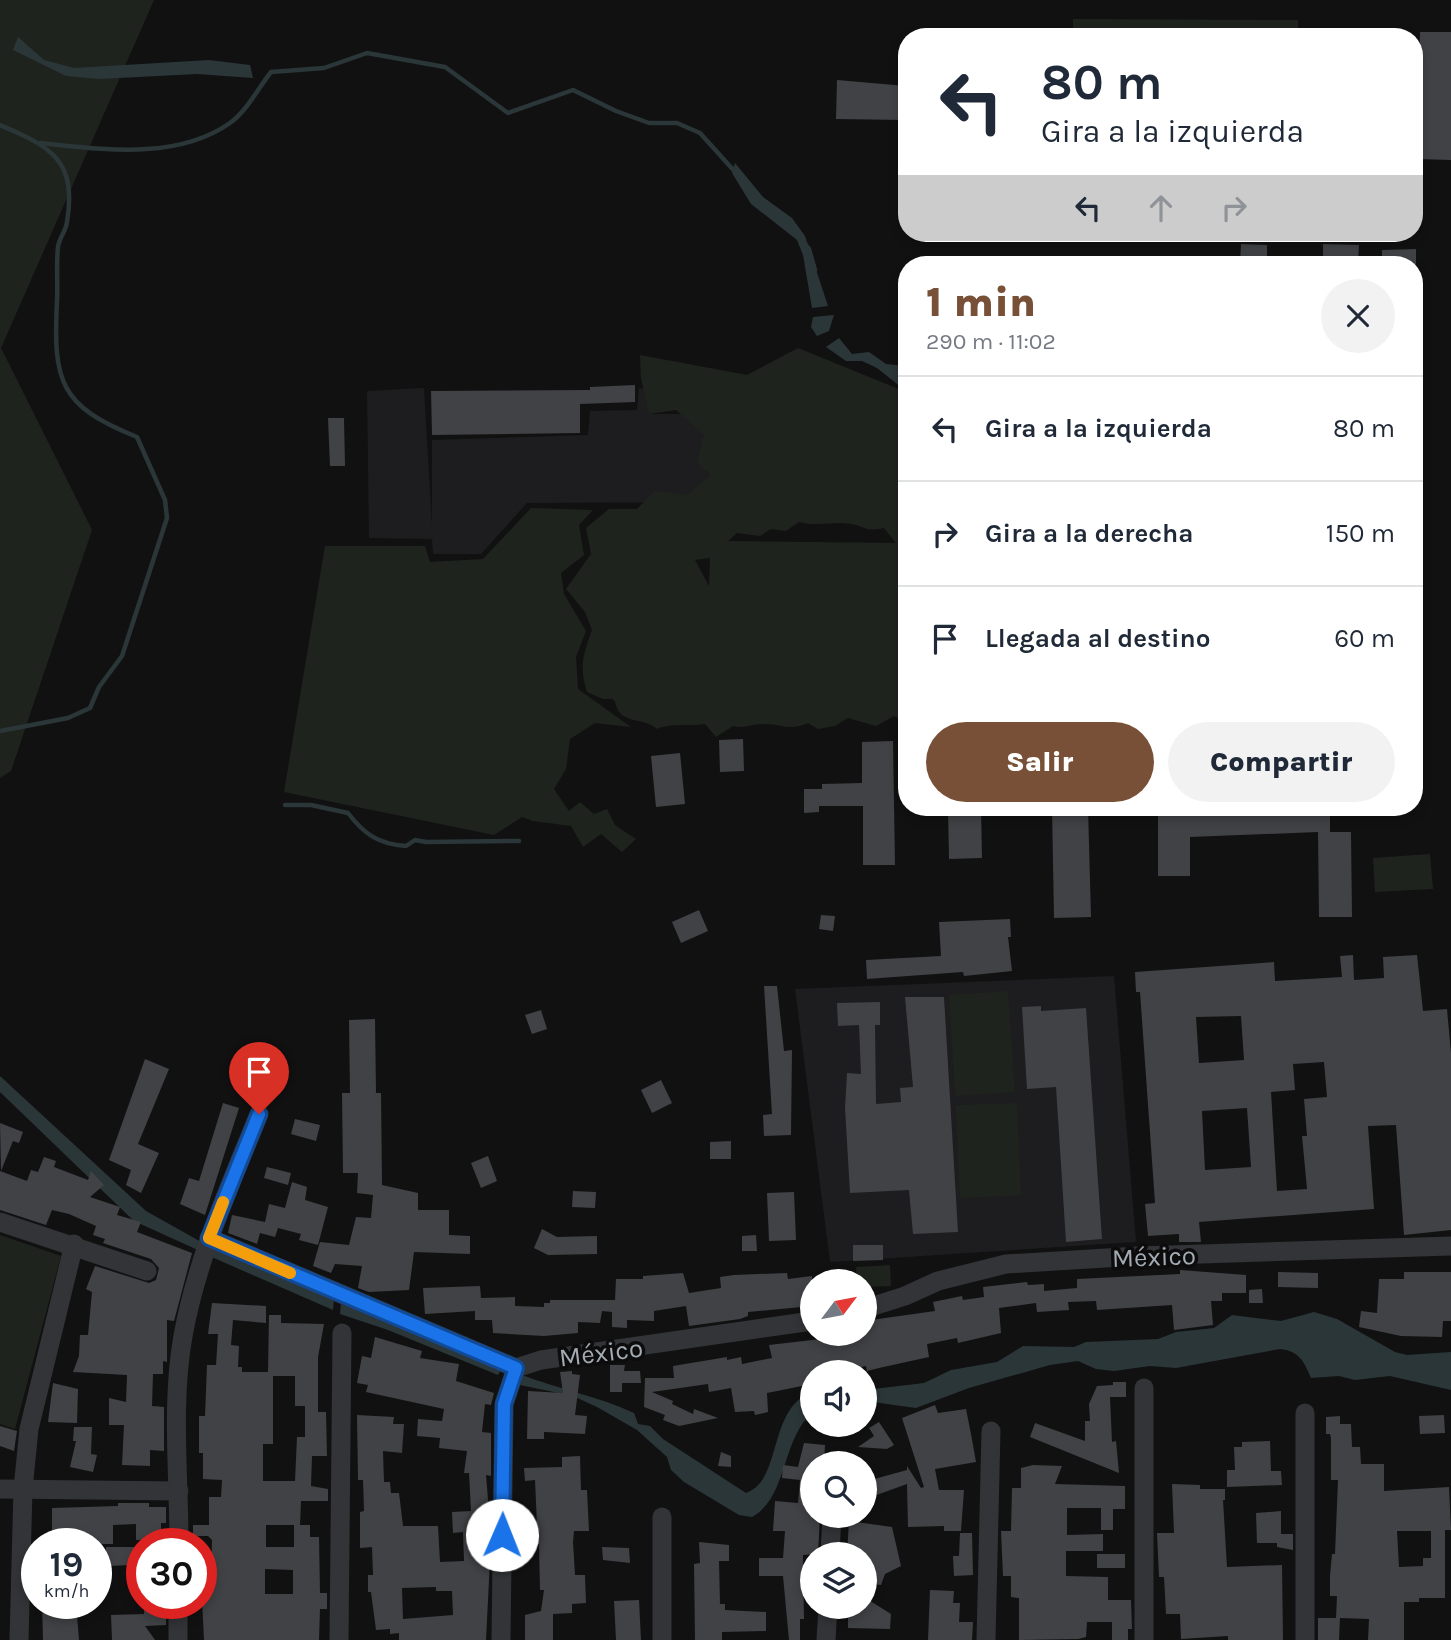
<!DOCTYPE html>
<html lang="es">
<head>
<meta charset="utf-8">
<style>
  :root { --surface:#fff; --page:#f2f2f3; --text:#1f2937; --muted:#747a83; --line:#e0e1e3; --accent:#785037 }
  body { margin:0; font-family:Karla,sans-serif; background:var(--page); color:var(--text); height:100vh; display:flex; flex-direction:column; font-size:26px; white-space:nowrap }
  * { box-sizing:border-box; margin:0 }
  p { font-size:23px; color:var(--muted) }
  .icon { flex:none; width:38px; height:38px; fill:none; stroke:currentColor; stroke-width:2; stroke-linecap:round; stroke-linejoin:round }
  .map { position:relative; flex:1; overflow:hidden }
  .details { position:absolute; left:898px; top:256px; width:525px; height:560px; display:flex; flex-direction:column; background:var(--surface); border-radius:28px; box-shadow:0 4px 10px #0003 }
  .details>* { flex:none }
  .guide { position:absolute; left:898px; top:28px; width:525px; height:214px; border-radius:28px; box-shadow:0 4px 10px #0003; background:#fff; color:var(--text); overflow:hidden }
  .needle { width:46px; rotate:58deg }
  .controls { position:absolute; left:800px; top:1269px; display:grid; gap:14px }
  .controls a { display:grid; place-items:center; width:77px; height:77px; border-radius:50%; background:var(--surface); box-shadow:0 4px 10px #0003; font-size:35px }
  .speed { position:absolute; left:21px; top:1528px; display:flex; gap:14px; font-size:35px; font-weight:700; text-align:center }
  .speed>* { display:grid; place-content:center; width:91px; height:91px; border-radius:50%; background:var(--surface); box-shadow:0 4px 10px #0003; line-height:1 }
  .speed small { font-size:18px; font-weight:400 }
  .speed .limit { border:10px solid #d22; background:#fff; color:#111 }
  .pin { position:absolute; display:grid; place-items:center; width:60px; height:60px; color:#fff; margin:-72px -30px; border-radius:50% 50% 50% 0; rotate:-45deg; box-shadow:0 0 7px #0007 }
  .pin .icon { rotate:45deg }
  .me { position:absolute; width:77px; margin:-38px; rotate:1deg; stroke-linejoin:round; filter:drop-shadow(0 0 5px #0008) }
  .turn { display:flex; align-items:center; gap:24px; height:147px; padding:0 28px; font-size:32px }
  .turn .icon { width:91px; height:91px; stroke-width:2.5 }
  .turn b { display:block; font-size:49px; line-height:60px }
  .lanes { display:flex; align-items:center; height:66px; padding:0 28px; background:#0003; justify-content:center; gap:35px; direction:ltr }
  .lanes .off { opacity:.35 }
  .round { display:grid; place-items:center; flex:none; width:74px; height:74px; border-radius:37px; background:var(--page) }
  .headline { display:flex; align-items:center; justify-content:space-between; height:119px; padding:0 28px }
  h1 { font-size:42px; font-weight:800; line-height:52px; color:var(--accent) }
  .button { display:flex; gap:14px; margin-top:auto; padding:14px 28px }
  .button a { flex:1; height:80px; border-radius:42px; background:var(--accent); color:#fff; font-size:28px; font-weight:800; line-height:80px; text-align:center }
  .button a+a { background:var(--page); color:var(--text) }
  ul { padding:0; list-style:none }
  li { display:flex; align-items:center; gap:21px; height:105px; padding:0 28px; border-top:2px solid var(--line) }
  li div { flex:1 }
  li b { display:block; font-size:26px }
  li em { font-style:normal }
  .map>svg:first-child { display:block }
  .built { fill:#1d1d1f }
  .green { fill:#1e241d; fill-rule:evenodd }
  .water { fill:#2b3639 }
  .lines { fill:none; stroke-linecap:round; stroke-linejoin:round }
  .stream { stroke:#2b3639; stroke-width:4.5 }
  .building { fill:#404245; fill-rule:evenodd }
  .minor { stroke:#323437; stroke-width:19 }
  .route-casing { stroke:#114b97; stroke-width:18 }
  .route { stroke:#1a73e8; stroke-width:12 }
  .slow { stroke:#f59e0b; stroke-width:12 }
  .labels { text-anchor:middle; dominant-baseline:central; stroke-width:7; stroke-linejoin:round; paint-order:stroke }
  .street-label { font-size:26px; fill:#a3abb2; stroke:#0c0c0d }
</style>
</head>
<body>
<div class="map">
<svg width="1451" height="1640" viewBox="0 0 1451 1640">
  <rect width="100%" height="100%" fill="#111112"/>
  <!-- built -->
  <g class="built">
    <path d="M424 388 432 525V440L588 435 590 411 637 410 639 388 649 389V414H710L712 502 527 503 481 554H433L432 539 369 538 367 391Z"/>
    <path d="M1114 976 1136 1242 830 1262 795 989Z"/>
  </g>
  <!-- green -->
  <g class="green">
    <path d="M0 0H154L1 348 92 530 11 771 0 778Z"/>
    <path d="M1073 19 1298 20V37H1073Z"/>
    <path d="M798 348 906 392V722L894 716 876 726 848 718 835 726 818 729 808 723C787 732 782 723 762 724 751 724 744 729 733 726L716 737 705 724C687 727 674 722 657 729 646 719 630 723 620 713 616 709 617 704 613 699H603L587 692C579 667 583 655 592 630L585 612 566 589 591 554 586 528 609 509H637L655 491 687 495 711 475 697 463 704 435 676 410 649 414 641 378 640 355 747 375ZM799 522C818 527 834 521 851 524 868 527 863 532 884 528L896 543 728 541 737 533 760 536 771 529 786 531ZM709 558H710L709 586 695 560Z"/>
    <path d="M531 508 593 510 579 525 584 555 561 573 564 594 586 631 576 657 578 689 631 727 595 723 570 739 566 769 554 789 569 811 580 802 594 814 607 809 615 825 636 839 622 852 601 834 583 847 571 826 533 821 522 817 494 835 284 792 325 546H425L430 562 483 559Z"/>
    <path d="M1430 854 1433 889 1375 892 1373 858Z"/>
    <path d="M1008 991 1015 1092 955 1096 949 995Z"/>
    <path d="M1017 1103 1021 1195 960 1198 956 1105Z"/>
    <path d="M0 1235 61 1256 15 1429 0 1424Z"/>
    <path d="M890 1265 891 1286 865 1287 864 1281H857L856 1267Z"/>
  </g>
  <!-- water -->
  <g class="water">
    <path d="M18 37 44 60 74 68 209 60 250 65 253 78 197 74 99 79 66 76 13 50Z"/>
    <path d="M735 163 763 197 792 218 805 236 828 306 812 308 803 255 797 240 751 204 732 173Z"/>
    <path d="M834 315 829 331 817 336 811 327 813 317Z"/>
    <path d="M839 338 852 354 869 352 886 364 906 366V391L877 368 862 361H846L826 347Z"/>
    <path d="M0 1076 146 1211 203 1243 200 1251 134 1221 0 1092Z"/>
    <path d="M209 1245 334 1299 333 1310 207 1255Z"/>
    <path d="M341 1302 502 1368 498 1375 388 1330 340 1314Z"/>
    <path d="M1314 1312 1337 1319 1395 1352 1407 1355 1451 1352V1390L1390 1376 1355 1380 1339 1376 1311 1378C1304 1361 1299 1351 1280 1349L1176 1368 1150 1366 1114 1371 1096 1369 1078 1361 1050 1365 969 1388 916 1408 865 1401V1390L924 1383 951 1370 997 1362 1023 1346 1074 1347 1086 1342 1158 1339 1176 1332 1214 1328 1232 1315 1281 1321Z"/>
    <path d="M522 1375C559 1389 597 1396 634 1413L638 1424 650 1426 663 1439 746 1493C783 1480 767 1409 812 1392V1413C781 1440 788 1497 752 1517L739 1515 684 1482 671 1470 667 1457 637 1430 597 1407 573 1396 520 1385Z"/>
  </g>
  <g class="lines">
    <!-- stream -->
    <g class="stream">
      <path d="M0 125C52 147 77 161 67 222 66 231 59 238 58 247 56 264 58 283 57 301 53 381 59 406 137 437L165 500 167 518 122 656 99 687 90 708 68 718 0 731"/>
      <path d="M40 143C101 149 176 161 230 123 246 112 259 87 271 72L324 68 367 53 445 67 508 113 573 90 616 111 649 123H677L700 133 737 174"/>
      <path d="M804 243 809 249 815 270"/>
      <path d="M285 805H311L348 813C364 834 378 844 406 846L415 840 426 842 519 841"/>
    </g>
  </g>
  <!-- building -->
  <g class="building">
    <path d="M1420 32H1451V160L1418 159 1419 112H1414V71H1419Z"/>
    <path d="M837 80 906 86V120L836 119Z"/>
    <path d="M1241 244 1267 245V264H1240Z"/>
    <path d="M1323 244 1359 245 1358 264H1323Z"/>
    <path d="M1416 249V264H1382V250Z"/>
    <path d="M635 385V402L580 404V433L432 435 431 391 590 390V387Z"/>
    <path d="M328 418H344L345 466H330Z"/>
    <path d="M743 739 744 771 720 772 719 740Z"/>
    <path d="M893 741 895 865H863V806H819V812L804 813V789H822V784L862 783V742Z"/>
    <path d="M680 753 685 804 656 807 651 756Z"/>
    <path d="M948 807H981L982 858 949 859Z"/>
    <path d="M1052 807H1088L1091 917 1054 918Z"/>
    <path d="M1158 807H1330V832H1351L1352 917H1319L1318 832 1190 837V876H1158Z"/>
    <path d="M699 910 708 931 681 943 672 922Z"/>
    <path d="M821 915 835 916 833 931 819 929Z"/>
    <path d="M1010 919 1011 937H1008L1012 971 964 976 963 972 867 979 866 960 941 956 939 922Z"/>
    <path d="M1353 955 1354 980 1384 978 1383 957 1417 955 1423 1011 1447 1009 1451 1053V1230L1404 1235 1396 1125 1368 1126 1374 1209 1199 1222 1201 1242H1179V1234L1148 1236 1145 1204 1155 1203 1140 992H1136L1135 972 1274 962 1275 981 1342 977 1340 956ZM1241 1016 1244 1060 1199 1063 1196 1017ZM1324 1062 1327 1097 1304 1099 1307 1136H1302L1307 1189 1277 1191 1271 1092 1295 1090 1293 1064ZM1247 1108 1251 1167 1205 1170 1202 1111Z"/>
    <path d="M764 986H777L784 1051 792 1050 791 1135 764 1136 763 1115 772 1114Z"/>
    <path d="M905 997H944L958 1232 913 1234 909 1190 850 1193 845 1108 847 1073 861 1074 859 1025 838 1026 837 1003 880 1002V1025H875L876 1104 901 1102 900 1088 913 1087Z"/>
    <path d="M1041 1006V1011L1086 1008 1102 1239 1066 1242 1056 1087 1027 1089 1022 1007Z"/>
    <path d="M541 1010 547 1029 532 1034 525 1015Z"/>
    <path d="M375 1019 376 1093H381L382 1185 418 1193V1210H449V1235L470 1236V1254L414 1252 409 1290 369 1292 358 1288 362 1266 335 1264 331 1273 313 1266 320 1242 349 1245 356 1217 371 1218 373 1195 357 1193 358 1173H343L342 1093H350L349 1020Z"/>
    <path d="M145 1059 169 1069 138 1144 159 1153 141 1193 126 1185 131 1170 109 1160Z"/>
    <path d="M661 1080 672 1103 652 1113 641 1090Z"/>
    <path d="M223 1103 239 1108 205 1215 180 1204 189 1178 199 1181Z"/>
    <path d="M295 1119 320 1125 316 1141 291 1134Z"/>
    <path d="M0 1123 23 1132 19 1143 13 1141 1 1171Z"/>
    <path d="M731 1141V1159H710V1142Z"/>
    <path d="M488 1156 497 1181 481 1188 471 1163Z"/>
    <path d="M44 1157 56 1161 54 1167 88 1180 91 1171 104 1185 90 1197 120 1207 117 1215 141 1222 137 1232 192 1253 174 1321 167 1320V1362L163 1361V1374H153L152 1406 164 1407V1451L150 1450V1466L122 1465 124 1425H109V1398L126 1402 127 1375 73 1372 79 1356 80 1335H88L92 1292 86 1289 95 1266 149 1283 156 1280 159 1268 151 1259 103 1243 105 1239 93 1235 96 1226 69 1214 52 1210 46 1225 0 1210V1171L27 1181 31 1170 38 1172Z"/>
    <path d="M267 1167 291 1173 288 1185 264 1178Z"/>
    <path d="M292 1182 307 1187 305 1200 328 1207 318 1245 299 1240 301 1234 278 1228 275 1237 260 1233 257 1244 228 1233 232 1215 265 1222 269 1204 285 1208Z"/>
    <path d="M573 1191 596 1192 595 1208 572 1207Z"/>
    <path d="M794 1192 796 1240 769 1241 767 1193Z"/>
    <path d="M542 1229 557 1237 597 1236V1254L548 1255 534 1248Z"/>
    <path d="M756 1235 757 1251H742V1236Z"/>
    <path d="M853 1245H883V1260L853 1261Z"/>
    <path d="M1180 1270 1246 1275V1293H1222V1301H1211L1213 1325 1174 1330 1172 1305 1097 1310 1096 1301 1068 1302 1069 1310 1037 1312 1036 1303 999 1308 1001 1333 958 1343 957 1338 927 1344 929 1357 879 1368 867 1371 866 1366 836 1372H812V1384L767 1393 768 1412 755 1415 754 1411 735 1412 731 1388 709 1392 708 1384 652 1392 673 1401 672 1404 693 1414 694 1409 718 1418 679 1426 663 1420 665 1415 644 1407 645 1378H674L673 1366 727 1357V1360L741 1357 742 1364 772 1358 769 1345 864 1334V1321L935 1311 933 1302 962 1296 963 1300 984 1297 983 1287 1027 1282 1028 1285 1044 1284V1291L1077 1288V1279L1180 1274Z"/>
    <path d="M1278 1272 1318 1273V1288L1278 1287Z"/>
    <path d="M1404 1272H1451V1321H1443L1442 1337 1401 1336 1359 1327 1361 1311 1377 1313 1379 1279H1404Z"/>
    <path d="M683 1273 689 1293 721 1288 720 1277 734 1275 787 1273 788 1279 812 1276V1306L748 1312V1316L740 1319 689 1326 686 1306 654 1311V1321L627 1320V1328L612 1327V1312L602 1311 600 1323 578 1322V1333L544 1336 493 1333 492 1320H475V1311L425 1314 423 1288 480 1286 481 1298 515 1297V1306L544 1307V1303H550V1300H615L616 1279H643V1276Z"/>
    <path d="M1262 1289 1263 1303H1249V1290Z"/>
    <path d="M212 1303 266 1306V1323L233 1320 231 1345 239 1346 238 1367H242V1372H268L269 1315H281V1323L324 1324 318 1357V1412H326L327 1456H312L311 1486 328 1489V1501H301L300 1525H266V1547H294V1525H310V1537H319L320 1593H327V1609H320L319 1640H204L201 1579H211L212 1540 208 1536H193V1525H209V1497H221L222 1480 203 1479V1453H199V1416H205L207 1365H216L218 1334H208ZM273 1376H295V1406H305V1437H297L295 1481H263V1444H273ZM265 1569 293 1570V1594H265Z"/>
    <path d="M375 1337 422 1351 420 1358 459 1364 456 1381 494 1393 491 1405 485 1404 482 1432 491 1433V1476L486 1475 490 1524H478L480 1561 490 1560 486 1640H399V1633L390 1634V1629L376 1630 371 1592H368V1575H373L372 1547 360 1548V1512L364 1511 363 1480H358L357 1415 394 1417 393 1424H404L402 1453 383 1451 384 1482H390L391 1493H399L403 1526H438L440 1562 464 1561 463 1532 453 1533 452 1512 471 1511 469 1473H464L467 1451 439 1448 440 1438 417 1436 418 1419 442 1421 444 1409 366 1392 368 1385 357 1383 362 1356 371 1358ZM436 1587V1591H452L453 1615 403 1619 402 1588Z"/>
    <path d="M610 1365H625L624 1371H640L641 1383H622V1392H610Z"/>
    <path d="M572 1371V1374L580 1375 575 1415 587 1416 585 1434 544 1432V1439H527L528 1391 563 1393 560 1372Z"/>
    <path d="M1113 1382H1126V1397H1110L1112 1442 1116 1441 1119 1473 1030 1437 1035 1423 1085 1441V1421H1090L1089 1404 1097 1386 1113 1385Z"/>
    <path d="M53 1383 78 1389 77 1423 48 1422Z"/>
    <path d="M935 1405 938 1413 966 1409 971 1434 976 1462 935 1469 939 1490H964L961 1531H944V1526L908 1527 907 1484 871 1497 867 1481 907 1470V1466L921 1488 924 1487 902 1418Z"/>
    <path d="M1444 1415 1445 1433 1420 1434 1419 1416Z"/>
    <path d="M1340 1416V1424H1351L1352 1447H1360L1361 1464H1384V1491L1449 1487 1451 1530H1445V1598H1419V1602H1404V1640H1368L1369 1619 1340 1618 1339 1640H1318V1618H1336L1337 1596H1330V1576L1332 1554H1335L1338 1480H1331V1438L1330 1434H1326V1417ZM1397 1531H1431V1558H1423V1566L1399 1567Z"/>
    <path d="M879 1422 894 1445 887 1449 858 1447 874 1436 869 1428Z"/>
    <path d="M0 1426 17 1431 14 1451 0 1446Z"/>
    <path d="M74 1427H92L91 1454 97 1455 93 1472 70 1467 76 1441H73Z"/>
    <path d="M1270 1441 1271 1471H1281L1282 1485 1227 1487V1470H1235L1234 1447H1242V1442Z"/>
    <path d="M804 1443 825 1445 824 1463H812V1516H820L818 1554 803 1555 804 1619H800V1640H789L783 1576H759V1558H783L785 1531H773L775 1501 798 1503 800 1480 782 1478 783 1465 798 1467Z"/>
    <path d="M721 1452 731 1456V1467L718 1466Z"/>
    <path d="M580 1456 581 1490H587L589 1531H574L573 1542 575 1575H585L586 1603 572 1604V1613L553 1614V1640H525V1615L541 1611 544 1590H540L539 1544H530L529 1525H537L535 1480 525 1481 524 1468 562 1467V1457Z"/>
    <path d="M1033 1465 1062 1466 1055 1484 1125 1486V1509H1113V1530H1101V1508H1067V1535L1103 1534V1551H1066V1576L1108 1577V1600H1131L1132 1629H1128V1640H1112V1622H1087L1086 1637 1078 1639 1019 1640V1598L1011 1597V1576H1003L1001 1531H1011L1012 1488H1021V1468Z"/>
    <path d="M1172 1484 1200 1485V1489H1225V1500H1223L1227 1567 1282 1565 1283 1640H1228V1636L1181 1639 1180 1614H1166L1164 1577H1159L1157 1533H1174Z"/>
    <path d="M118 1503H149V1507H166V1523H161V1539L136 1540V1524L113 1525V1544H52V1508L118 1506Z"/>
    <path d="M1281 1511V1534H1293V1550L1277 1547V1543H1257L1256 1513Z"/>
    <path d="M849 1521 892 1527 901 1566 885 1574 881 1585 864 1583V1554H847Z"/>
    <path d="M960 1533H972L973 1575 954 1576 953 1556H959Z"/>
    <path d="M699 1542 729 1545V1561H719L720 1604H725V1610L766 1612V1631L722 1632V1640H695L694 1564 700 1563Z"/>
    <path d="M106 1547H141L142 1568H130V1565L110 1566V1559H106Z"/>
    <path d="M602 1547 629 1548 630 1563 603 1560Z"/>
    <rect x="1097" y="1554" width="28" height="14"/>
    <path d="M930 1590 954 1591 953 1603H960L959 1622H973L972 1640H928Z"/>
    <path d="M864 1597 891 1614 890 1629 848 1628V1606H864Z"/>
    <path d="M639 1600 641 1640H616L614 1601Z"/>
    <path d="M42 1603H76L79 1640H43Z"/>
    <path d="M144 1603H160V1613H166V1625L145 1626 155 1640H112L111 1615 144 1614Z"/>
  </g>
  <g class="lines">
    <!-- minor -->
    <g class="minor">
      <path d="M0 1222 147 1271"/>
      <path d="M209 1238 516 1368"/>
      <path d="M864 1309 905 1296 938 1281 1006 1264 1139 1256 1451 1246"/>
      <path d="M516 1368 541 1360 812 1321"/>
      <path d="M1144 1388V1640"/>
      <path d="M0 1489 179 1491"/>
      <path d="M179 1544C179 1475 171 1403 183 1336 197 1258 230 1186 259 1114"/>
      <path d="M830 1554 832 1516"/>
      <path d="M19 1640 23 1489 29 1429 74 1244"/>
      <path d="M178 1640V1603"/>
      <path d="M339 1640 342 1333"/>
      <path d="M501 1640 504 1404 516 1368"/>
      <path d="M662 1640V1517"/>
      <path d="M826 1640 828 1606"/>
      <path d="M986 1640 991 1431"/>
      <path d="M1305 1640V1413"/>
    </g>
  </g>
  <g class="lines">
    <!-- route casing -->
    <g class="route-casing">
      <path id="route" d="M259 1114 209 1238 516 1368 504 1404 502 1535"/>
    </g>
    <!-- route -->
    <use href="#route" class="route"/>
    <!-- slow -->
    <path class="slow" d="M223 1202 209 1238 290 1273"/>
  </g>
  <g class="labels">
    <!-- street labels -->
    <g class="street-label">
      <text transform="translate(1154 1257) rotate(-2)">México</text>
      <text transform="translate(601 1353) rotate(-7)">México</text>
    </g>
  </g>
</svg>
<div class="controls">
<a><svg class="needle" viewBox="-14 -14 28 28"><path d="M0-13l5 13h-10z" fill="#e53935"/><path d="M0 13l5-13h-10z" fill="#747a83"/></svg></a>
<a><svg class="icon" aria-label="sound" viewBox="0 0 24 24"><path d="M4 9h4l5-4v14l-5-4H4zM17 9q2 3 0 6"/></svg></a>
<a><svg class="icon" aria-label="search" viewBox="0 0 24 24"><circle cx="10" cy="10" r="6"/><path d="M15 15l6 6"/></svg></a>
<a><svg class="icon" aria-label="layers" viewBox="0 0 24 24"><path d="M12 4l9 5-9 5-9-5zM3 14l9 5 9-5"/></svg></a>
</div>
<div class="speed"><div>19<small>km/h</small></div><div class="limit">30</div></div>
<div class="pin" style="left:259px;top:1114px;background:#d93025"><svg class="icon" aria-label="arrive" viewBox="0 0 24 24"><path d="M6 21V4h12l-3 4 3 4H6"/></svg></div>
<svg class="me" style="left:502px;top:1535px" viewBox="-20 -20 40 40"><circle r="19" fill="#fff"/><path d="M0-13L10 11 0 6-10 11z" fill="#1a73e8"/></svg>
<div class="guide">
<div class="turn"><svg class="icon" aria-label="left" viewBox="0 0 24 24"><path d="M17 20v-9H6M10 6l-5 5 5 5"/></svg><div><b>80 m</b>Gira a la izquierda</div></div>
<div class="lanes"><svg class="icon" aria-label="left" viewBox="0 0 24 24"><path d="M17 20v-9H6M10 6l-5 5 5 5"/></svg><svg class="icon off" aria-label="ahead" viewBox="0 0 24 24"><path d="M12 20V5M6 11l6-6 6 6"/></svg><svg class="icon off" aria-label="right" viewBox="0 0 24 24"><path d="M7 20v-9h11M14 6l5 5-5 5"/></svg></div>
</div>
<section class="details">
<div class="headline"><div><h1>1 min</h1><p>290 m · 11:02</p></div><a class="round"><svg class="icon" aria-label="close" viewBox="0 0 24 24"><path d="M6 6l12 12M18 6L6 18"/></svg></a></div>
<ul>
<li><svg class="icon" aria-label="left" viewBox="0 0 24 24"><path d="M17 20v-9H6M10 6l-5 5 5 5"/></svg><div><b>Gira a la izquierda</b></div><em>80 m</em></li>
<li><svg class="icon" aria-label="right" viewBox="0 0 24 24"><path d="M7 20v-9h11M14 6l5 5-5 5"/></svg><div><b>Gira a la derecha</b></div><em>150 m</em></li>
<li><svg class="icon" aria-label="arrive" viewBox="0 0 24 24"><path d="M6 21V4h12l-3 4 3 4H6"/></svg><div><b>Llegada al destino</b></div><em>60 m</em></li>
</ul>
<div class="button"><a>Salir</a><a>Compartir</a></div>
</section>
</div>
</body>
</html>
